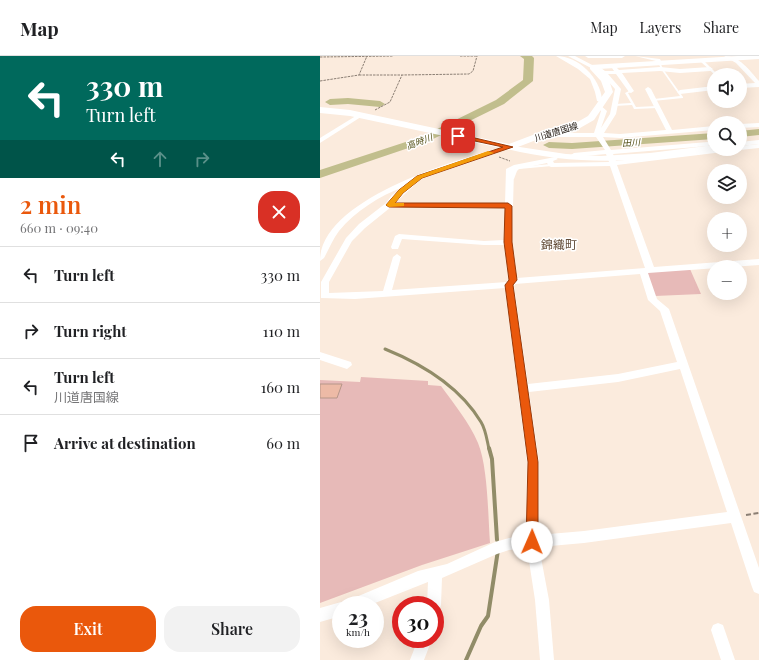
<!DOCTYPE html>
<html lang="en">
<head>
<meta charset="utf-8">
<style>
  :root { --surface:#fff; --page:#f2f2f2; --text:#202124; --muted:#757577; --line:#e0e0e0; --accent:#ea580c }
  body { margin:0; font-family:"Playfair Display","Noto Sans JP",serif; background:var(--page); color:var(--text); height:100vh; display:flex; flex-direction:column; font-size:15px; white-space:nowrap }
  * { box-sizing:border-box; margin:0 }
  p { font-size:13px; color:var(--muted) }
  .icon { flex:none; width:22px; height:22px; fill:none; stroke:currentColor; stroke-width:2; stroke-linecap:round; stroke-linejoin:round }
  .map { position:relative; flex:1; overflow:hidden }
  .panel { display:flex; flex-direction:column; background:var(--surface); width:320px }
  .panel>* { flex:none }
  .top-card { background:#00695c; color:#fff; overflow:hidden }
  .tools { position:absolute; left:387px; top:12px; display:grid; gap:8px }
  .tools a { display:grid; place-items:center; width:40px; height:40px; border-radius:50%; background:var(--surface); box-shadow:0 4px 16px #0002; font-size:20px }
  .speed { position:absolute; left:12px; top:540px; display:flex; gap:8px; font-size:20px; font-weight:700; text-align:center }
  .speed>* { display:grid; place-content:center; width:52px; height:52px; border-radius:50%; background:var(--surface); box-shadow:0 4px 16px #0002; line-height:1 }
  .speed small { font-size:10px; font-weight:400 }
  .speed .limit { border:6px solid #d22; background:#fff; color:#111 }
  .pin { position:absolute; display:grid; place-items:center; width:34px; height:34px; color:#fff; margin:-17px; border-radius:8px; box-shadow:0 2px 6px #0006 }
  .me { position:absolute; width:44px; margin:-22px; rotate:1deg; stroke-linejoin:round; filter:drop-shadow(0 0 3px #0008) }
  .turn { display:flex; align-items:center; gap:14px; height:84px; padding:0 20px; font-size:18px }
  .turn .icon { width:52px; height:52px; stroke-width:2.5 }
  .turn b { display:block; font-size:28px; line-height:34px }
  .lanes { display:flex; align-items:center; height:38px; padding:0 20px; background:#0003; justify-content:center; gap:20px; direction:ltr }
  .lanes .off { opacity:.35 }
  .round { display:grid; place-items:center; flex:none; width:42px; height:42px; border-radius:16px; background:var(--page) }
  .headline { display:flex; align-items:center; justify-content:space-between; height:68px; padding:0 20px }
  h1 { font-size:24px; font-weight:600; line-height:30px; color:var(--accent) }
  .cta { display:flex; gap:8px; margin-top:auto; padding:8px 20px }
  .cta a { flex:1; height:46px; border-radius:16px; background:var(--accent); color:#fff; font-size:16px; font-weight:600; line-height:46px; text-align:center }
  .cta a+a { background:var(--page); color:var(--text) }
  ul { padding:0; list-style:none }
  li { display:flex; align-items:center; gap:12px; height:56px; padding:0 20px; border-top:1px solid var(--line) }
  li div { flex:1 }
  li b { display:block; font-size:15px }
  li em { font-style:normal }
  header { display:flex; align-items:center; gap:24px; box-sizing:border-box; height:56px; padding:0 20px; background:var(--surface); border-bottom:1px solid var(--line) }
  header strong { font-size:19px }
  nav { display:flex; gap:22px; margin-inline-start:auto; font-size:14px }
  main { display:flex; flex:1; min-height:0 }
  .map>svg:first-child { display:block }
  .green { fill:#e7bab8 }
  .lines { fill:none; stroke-linecap:round; stroke-linejoin:round }
  .stream-far1 { stroke:#918c68; stroke-width:3 }
  .stream { stroke:#918c68; stroke-width:4 }
  .river { fill:#c1be8d; fill-rule:evenodd }
  .building { fill:#edbaa6; stroke:#b69689 }
  .path-far1 { stroke:#8b7f74; stroke-width:1; stroke-dasharray:2.5 1; stroke-linecap:butt }
  .path { stroke:#8b7f74; stroke-width:2; stroke-dasharray:5 2.5; stroke-linecap:butt }
  .service { fill:#fff; fill-rule:evenodd }
  .minor { fill:#fff; fill-rule:evenodd }
  .tertiary { fill:#fff; fill-rule:evenodd }
  .secondary { fill:#fff; fill-rule:evenodd }
  .route { fill:#ea580c; stroke:#983908 }
  .slow { fill:#f59e0b }
  .labels { text-anchor:middle; dominant-baseline:central; stroke-width:3; stroke-linejoin:round; paint-order:stroke }
  .far-street-label { font-size:9px; fill:#211810; stroke:#fff }
  .far-water-label { font-size:9px; font-style:italic; fill:#514d13; stroke:#fff }
  .quarter-label { font-size:12px; fill:#624c38; stroke:#fff }
</style>
</head>
<body>
<header>
<strong>Map</strong>
<nav><a>Map</a><a>Layers</a><a>Share</a></nav>
</header>
<main>
<section class="panel">
<div class="top-card">
<div class="turn"><svg class="icon" aria-label="left" viewBox="0 0 24 24"><path d="M17 20v-9H6M10 6l-5 5 5 5"/></svg><div><b>330 m</b>Turn left</div></div>
<div class="lanes"><svg class="icon" aria-label="left" viewBox="0 0 24 24"><path d="M17 20v-9H6M10 6l-5 5 5 5"/></svg><svg class="icon off" aria-label="ahead" viewBox="0 0 24 24"><path d="M12 20V5M6 11l6-6 6 6"/></svg><svg class="icon off" aria-label="right" viewBox="0 0 24 24"><path d="M7 20v-9h11M14 6l5 5-5 5"/></svg></div>
</div>
<div class="headline"><div><h1>2 min</h1><p>660 m · 09:40</p></div><a class="round" style="background:#d93025;color:#fff"><svg class="icon" aria-label="close" viewBox="0 0 24 24"><path d="M6 6l12 12M18 6L6 18"/></svg></a></div>
<ul>
<li><svg class="icon" aria-label="left" viewBox="0 0 24 24"><path d="M17 20v-9H6M10 6l-5 5 5 5"/></svg><div><b>Turn left</b></div><em>330 m</em></li>
<li><svg class="icon" aria-label="right" viewBox="0 0 24 24"><path d="M7 20v-9h11M14 6l5 5-5 5"/></svg><div><b>Turn right</b></div><em>110 m</em></li>
<li><svg class="icon" aria-label="left" viewBox="0 0 24 24"><path d="M17 20v-9H6M10 6l-5 5 5 5"/></svg><div><b>Turn left</b><p>川道唐国線</p></div><em>160 m</em></li>
<li><svg class="icon" aria-label="arrive" viewBox="0 0 24 24"><path d="M6 21V4h12l-3 4 3 4H6"/></svg><div><b>Arrive at destination</b></div><em>60 m</em></li>
</ul>
<div class="cta"><a>Exit</a><a>Share</a></div>
</section>
<div class="map">
<svg width="439" height="604" viewBox="0 0 439 604">
  <rect width="100%" height="100%" fill="#fbebdd"/>
  <!-- green -->
  <g class="green">
    <path d="M370 213 381 238 335 240 326 218 328 215Z"/>
    <path d="M41 321 108 325V329L121 330C134 348 149 366 158 387 168 411 168 460 170 487L102 509 0 547V324L40 326Z"/>
  </g>
  <g class="lines">
    <!-- stream-far1 -->
    <path class="stream-far1" d="M65 293C102 308 140 331 161 366 166 374 167 385 169 393"/>
    <!-- stream -->
    <g class="stream">
      <path d="M169 392 172 403 177 484"/>
      <path d="M146 604 161 570 168 560 178 494"/>
    </g>
    <!-- river -->
    <g class="river">
      <path d="M200 0H212L214 2 213 25 184 48 109 85 0 122V114L101 81 176 44 203 24 204 3Z"/>
      <path d="M28 42 60 45 65 48 60 51 28 48 10 49 5 46 10 43Z"/>
      <path d="M439 73V79L420 81V75Z"/>
      <path d="M394 77V83L252 93 229 92 223 89 229 86 252 87Z"/>
    </g>
  </g>
  <!-- building -->
  <path class="building" d="M0 328H22L17 342H0Z"/>
  <g class="lines">
    <!-- path-far1 -->
    <g class="path-far1">
      <path d="M140 0H156"/>
      <path d="M0 1 73 0"/>
      <path d="M39 19H82"/>
      <path d="M0 25 39 19 47 0"/>
      <path d="M55 54 70 46 82 19 149 18 153 15 157 0"/>
      <path d="M179 101 190 105"/>
    </g>
    <!-- path -->
    <path class="path" d="M426 459 439 457"/>
    <!-- service -->
    <g class="service">
      <path d="M380 3H382L398 19H395L380 5Z"/>
      <path d="M338 6H340L343 13 363 41V42L333 45 332 44 334 43 360 40 341 13Z"/>
      <path d="M311 34 312 35V36L308 37 316 51 337 50 339 51 337 52 315 53H314L312 49 294 50V48H295L311 47 305 37Z"/>
      <path d="M231 108 233 109 232 110 199 113 197 115 194 123 191 122 193 115 197 111Z"/>
    </g>
    <!-- minor -->
    <g class="minor">
      <path d="M236 0C259 0 280 22 282 43L285 45V47L277 45 275 36 270 23 258 13Z"/>
      <path d="M248 0H255L276 11 271 12Z"/>
      <path d="M265 0H305L302 2H268Z"/>
      <path d="M315 0 340 3 342 7 337 8 336 5Z"/>
      <path d="M404 0C420 0 429 14 439 25V31L420 32V28L435 27 416 7Z"/>
      <path d="M295 10 299 14 340 11 360 13 390 11 393 13 390 15 360 17 340 15 302 17 314 35 311 37 309 36 296 18H288L301 33 296 58 284 77 300 78 346 74 325 33 328 31 331 33 352 74 394 70V74L300 82 283 81 291 94 388 86 391 88 388 90 293 98 296 105 396 93H414L411 95 297 109 334 211 439 203V209L328 217 337 243 349 253 439 512V538L434 536 432 531 411 467 264 487 219 491 229 544 234 604H220L215 544 207 492 189 494 177 498 122 522 121 549 119 554 115 555V549H107L108 526 50 549H27L29 544 98 515 127 508 175 486 189 482 206 480 207 406 185 232 35 243 1 242V226L26 182 39 168 66 147 72 139 83 131C60 140 35 155 19 175 13 183 9 193 4 202L0 205C0 142 141 102 190 89L193 91 102 122 75 147 185 148 186 113 194 109 235 101 238 103 233 105 234 107 289 106 286 98 254 101 251 99 254 97 285 94 276 81H221L218 79 221 77H274L281 55 277 51 280 49 287 55 281 72 290 58 295 33 278 14 281 12 285 15H294L292 12ZM227 107 229 110 231 111 290 110 325 212 197 222 192 186 194 114ZM71 151 185 152 184 184 164 185 79 178 75 180 71 191 72 193H78L82 183 164 189H184L189 224 187 226 72 234 81 201 77 198 73 201 63 235 9 237V226L32 185 45 172ZM320 218 328 244 340 255 357 306 298 318 208 328 194 230 195 228ZM360 313 407 456 264 475 218 479 219 406 209 336 298 326Z"/>
      <path d="M394 30V34L360 38 357 36 360 34Z"/>
      <path d="M39 58 44 59 0 87V82Z"/>
      <path d="M439 67V71L420 72V68Z"/>
      <path d="M439 88V92L420 94 417 93H420V90Z"/>
      <path d="M0 296 31 306 32 309 27 313 0 304Z"/>
      <path d="M21 546 26 549H21V560L0 566V552Z"/>
      <path d="M398 567 403 569 415 604H401L391 574 393 569Z"/>
      <path d="M98 583H112L104 604H90Z"/>
    </g>
    <!-- tertiary -->
    <g class="tertiary">
      <path d="M439 84V88L420 90V86Z"/>
      <path d="M187 89 246 98 281 100 330 97 394 89V93H396C327 107 255 110 187 93Z"/>
    </g>
    <!-- secondary -->
    <path class="secondary" d="M418 0H439V3L279 13 289 24 293 36 274 64 260 72 224 81 190 94 30 60 0 57V51L30 54 189 88 218 77 254 68 268 60 285 36 281 25 270 13V9Z"/>
  </g>
  <!-- route -->
  <path class="route" d="M138 78 193 91 102 122 83 137 75 147H188L192 150V186L197 224 193 229 218 406V486L216 489 212 491 208 489 206 486 208 406 185 229 189 224 184 186 185 152 69 151 66 149 79 134 97 120 183 91 136 81V79Z"/>
  <!-- slow -->
  <path class="slow" d="M168 95 174 97 102 122 83 137 75 147H84V150L69 151 66 149 79 134 97 120Z"/>
  <g class="labels">
    <!-- far-street labels -->
    <g class="far-street-label">
      <text transform="translate(236 75) rotate(-17)">川道唐国線</text>
    </g>
    <!-- far-water labels -->
    <g class="far-water-label">
      <text transform="translate(99 85) rotate(-21)">高時川</text>
      <text transform="translate(311 86) rotate(-4)">田川</text>
    </g>
    <!-- quarter labels -->
    <g class="quarter-label">
      <text x="239" y="188">錦織町</text>
    </g>
  </g>
</svg>
<div class="tools">
<a><svg class="icon" aria-label="sound" viewBox="0 0 24 24"><path d="M4 9h4l5-4v14l-5-4H4zM17 9q2 3 0 6"/></svg></a>
<a><svg class="icon" aria-label="search" viewBox="0 0 24 24"><circle cx="10" cy="10" r="6"/><path d="M15 15l6 6"/></svg></a>
<a><svg class="icon" aria-label="layers" viewBox="0 0 24 24"><path d="M12 4l9 5-9 5-9-5zM3 14l9 5 9-5"/></svg></a>
<a>+</a>
<a>−</a>
</div>
<div class="speed"><div>23<small>km/h</small></div><div class="limit">30</div></div>
<div class="pin" style="left:138px;top:80px;background:#d93025"><svg class="icon" aria-label="arrive" viewBox="0 0 24 24"><path d="M6 21V4h12l-3 4 3 4H6"/></svg></div>
<svg class="me" style="left:212px;top:486px" viewBox="-20 -20 40 40"><circle r="19" fill="#fff"/><path d="M0-13L10 11 0 6-10 11z" fill="#ea580c"/></svg>
</div>
</main>
</body>
</html>
